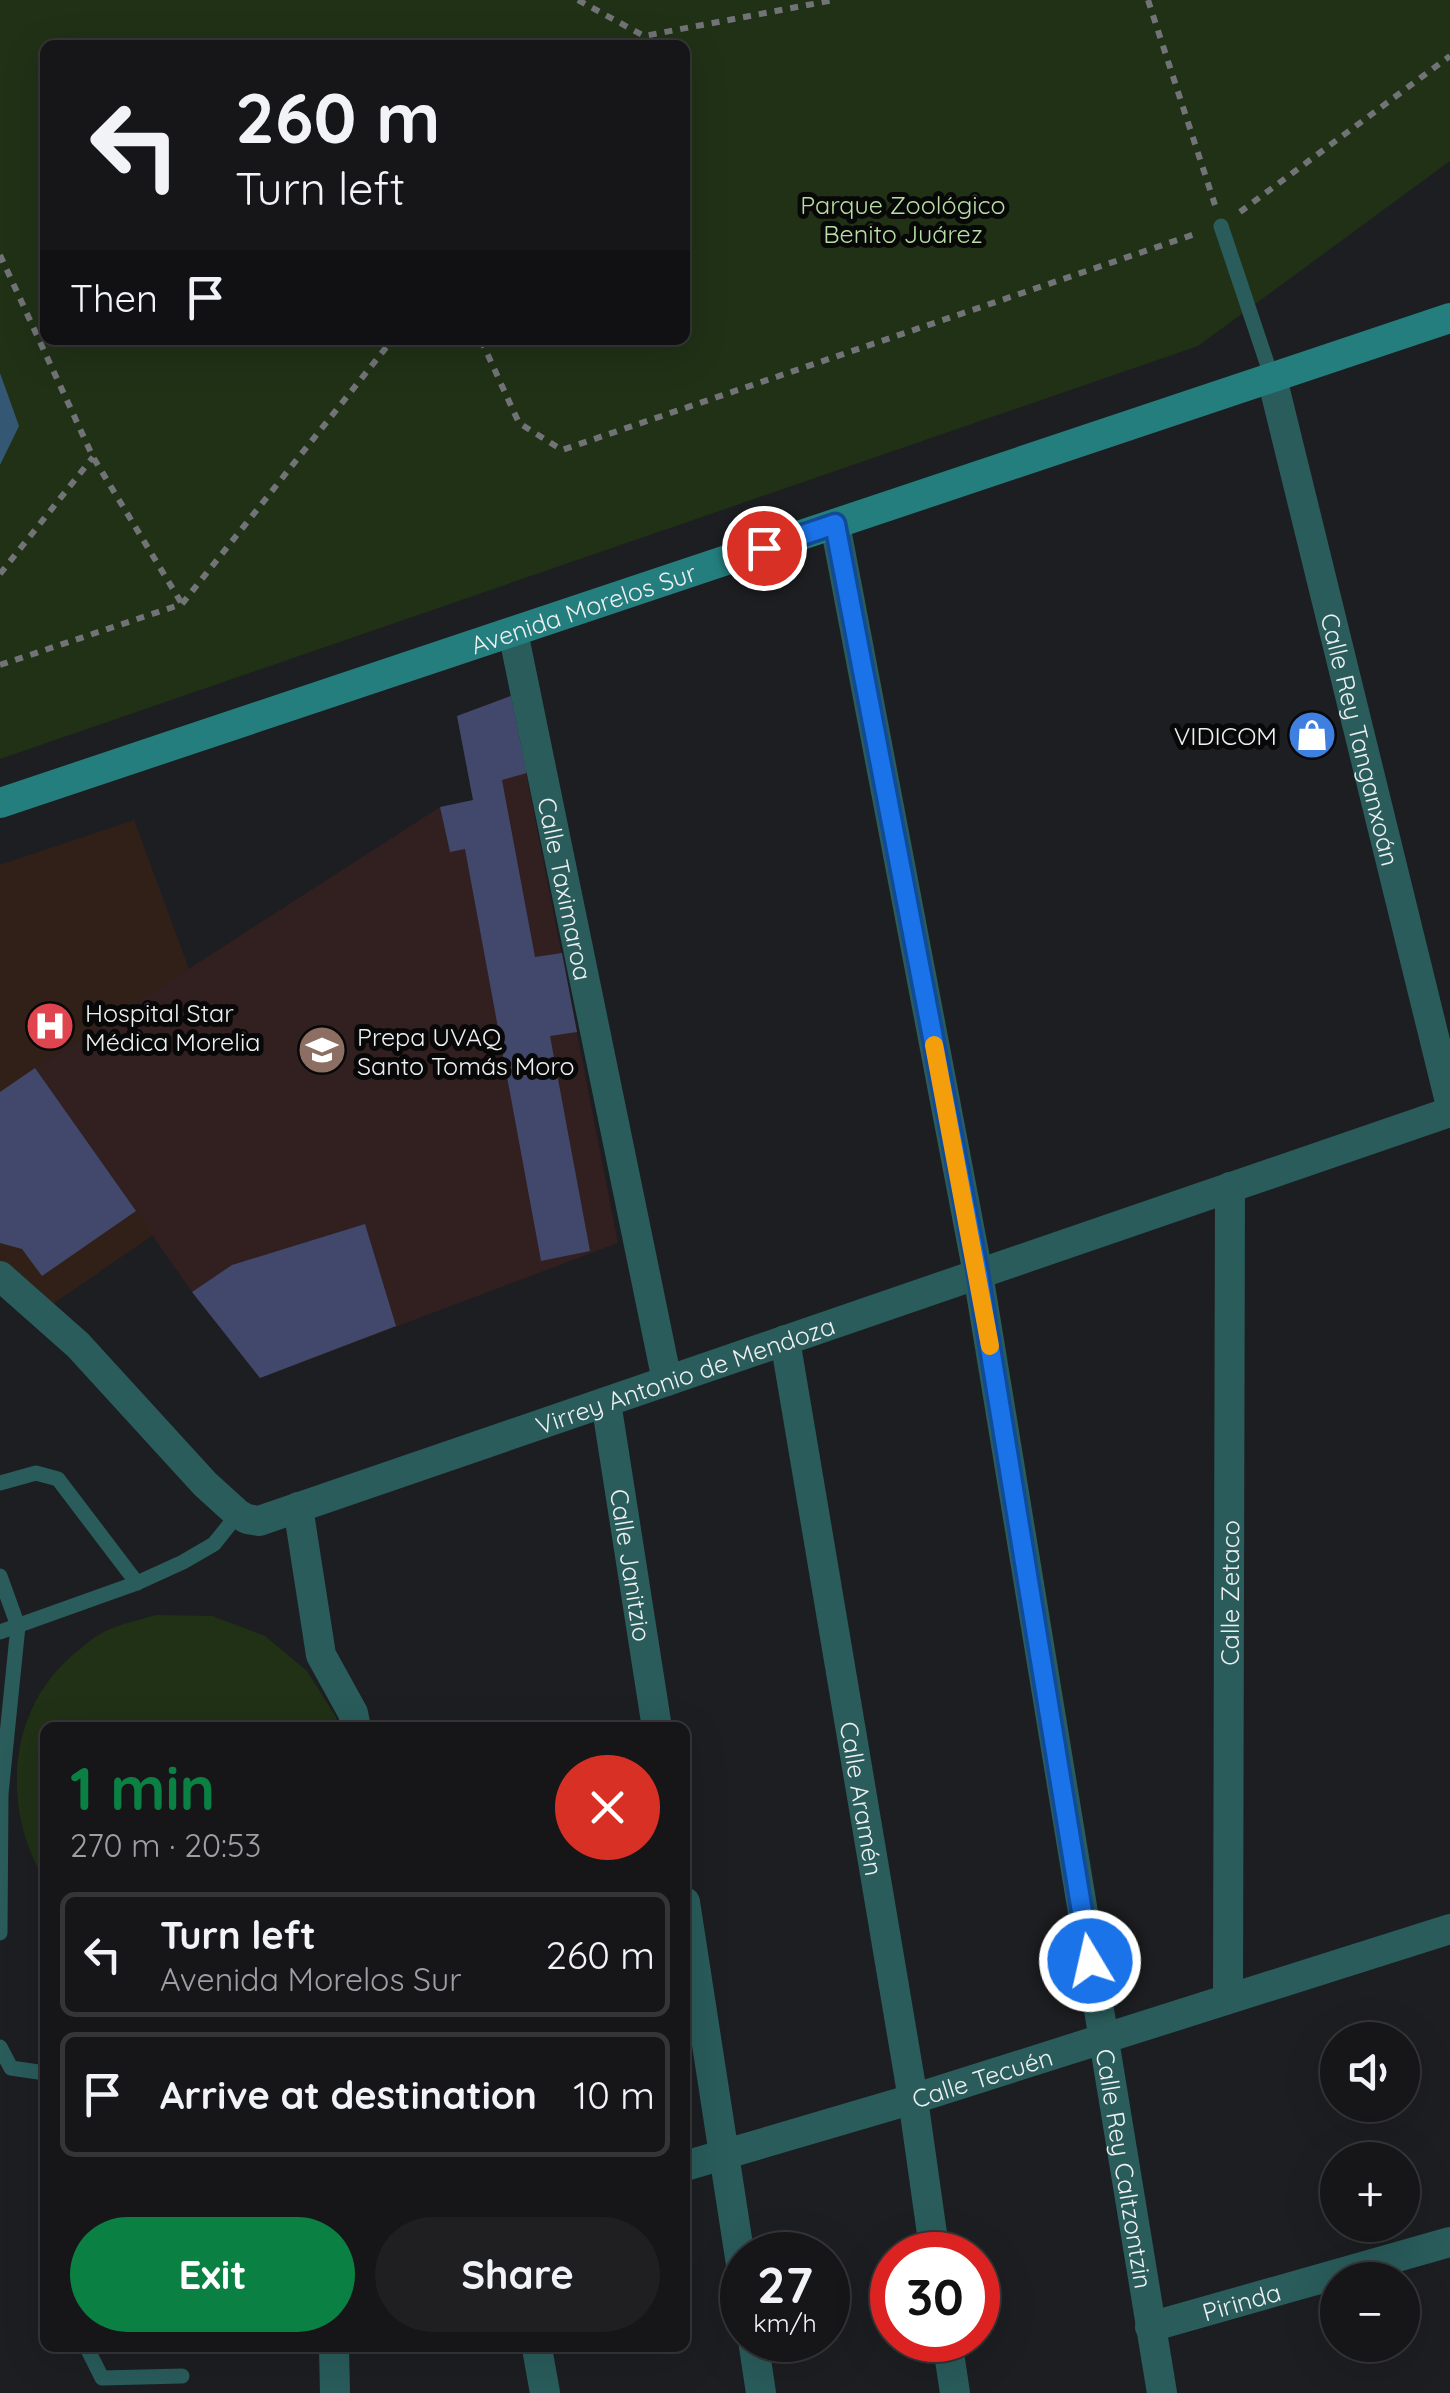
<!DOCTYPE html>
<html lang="en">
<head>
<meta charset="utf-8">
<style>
  :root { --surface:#161619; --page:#1f1f22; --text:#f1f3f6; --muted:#9e9fa2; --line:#353538; --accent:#0b8043 }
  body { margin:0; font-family:Quicksand,sans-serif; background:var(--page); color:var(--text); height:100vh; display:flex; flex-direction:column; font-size:38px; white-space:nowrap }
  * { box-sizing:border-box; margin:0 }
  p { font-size:32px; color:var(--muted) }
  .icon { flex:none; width:55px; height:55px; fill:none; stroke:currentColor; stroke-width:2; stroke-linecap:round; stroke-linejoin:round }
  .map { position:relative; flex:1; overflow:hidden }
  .sheet { position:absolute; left:40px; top:1722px; width:650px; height:630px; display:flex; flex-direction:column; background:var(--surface); border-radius:15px; box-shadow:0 10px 40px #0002,0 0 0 2px var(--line) }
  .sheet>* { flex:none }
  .hud { position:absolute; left:40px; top:40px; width:650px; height:305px; border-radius:15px; box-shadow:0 10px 40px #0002,0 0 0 2px var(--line); background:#161619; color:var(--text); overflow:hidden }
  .buttons { position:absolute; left:1320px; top:2022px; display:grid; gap:20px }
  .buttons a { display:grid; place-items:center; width:100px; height:100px; border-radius:50%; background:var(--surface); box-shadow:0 10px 40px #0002,0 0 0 2px var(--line); font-size:50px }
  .speed { position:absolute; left:720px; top:2232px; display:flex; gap:20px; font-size:50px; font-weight:700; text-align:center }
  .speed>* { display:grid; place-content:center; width:130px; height:130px; border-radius:50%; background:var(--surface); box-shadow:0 10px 40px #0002,0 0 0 2px var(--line); line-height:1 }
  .speed small { font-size:25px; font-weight:400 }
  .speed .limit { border:15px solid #d22; background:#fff; color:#111 }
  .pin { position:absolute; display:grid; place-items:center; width:85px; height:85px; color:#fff; margin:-42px; border:5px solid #fff; border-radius:50%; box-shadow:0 2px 10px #0007 }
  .me { position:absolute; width:110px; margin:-55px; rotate:351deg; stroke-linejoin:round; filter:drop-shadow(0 0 8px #0008) }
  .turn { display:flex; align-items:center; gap:35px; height:210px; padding:0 30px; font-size:45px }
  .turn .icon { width:130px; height:130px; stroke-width:2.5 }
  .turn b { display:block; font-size:70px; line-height:85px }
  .then { display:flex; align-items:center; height:95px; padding:0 30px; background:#0003; gap:20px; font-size:38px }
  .round { display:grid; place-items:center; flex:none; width:105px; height:105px; border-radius:52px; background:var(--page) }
  .summary { display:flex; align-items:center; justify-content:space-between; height:170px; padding:0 30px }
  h1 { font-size:60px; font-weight:700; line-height:75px; color:var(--accent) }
  .primary-button { display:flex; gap:20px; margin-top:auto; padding:20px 30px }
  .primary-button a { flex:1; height:115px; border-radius:60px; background:var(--accent); color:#fff; font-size:40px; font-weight:700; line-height:115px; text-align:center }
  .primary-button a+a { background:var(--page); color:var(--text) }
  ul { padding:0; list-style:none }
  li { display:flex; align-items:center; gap:30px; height:125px; margin:0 20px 15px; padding:0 10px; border:5px solid var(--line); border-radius:15px }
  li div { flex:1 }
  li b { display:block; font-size:38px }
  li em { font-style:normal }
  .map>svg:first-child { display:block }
  .education { fill:#321f20 }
  .medical { fill:#312018 }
  .green { fill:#203116; fill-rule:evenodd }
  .water { fill:#345873 }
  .building { fill:#41486b }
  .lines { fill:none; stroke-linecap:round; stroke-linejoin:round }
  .path { stroke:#727376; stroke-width:6; stroke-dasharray:8 8; stroke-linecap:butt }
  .service { stroke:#295c5b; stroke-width:15 }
  .minor { stroke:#295c5b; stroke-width:30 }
  .tertiary { stroke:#295c5b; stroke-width:30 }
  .secondary { stroke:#247e7e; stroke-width:30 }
  .route-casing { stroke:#114b97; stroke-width:25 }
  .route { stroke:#1a73e8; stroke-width:18 }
  .slow { stroke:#f59e0b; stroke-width:18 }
  .labels { text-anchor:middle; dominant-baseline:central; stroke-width:10; stroke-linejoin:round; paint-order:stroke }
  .park-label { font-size:25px; fill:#b8dea2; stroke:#080809 }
  .street-label { font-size:25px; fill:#eeeff1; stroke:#080809 }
  .poi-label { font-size:25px; fill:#eeeff1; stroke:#080809; text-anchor:start }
</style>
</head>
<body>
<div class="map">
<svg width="1450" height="2393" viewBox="0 0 1450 2393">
  <rect width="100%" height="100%" fill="#1d1e21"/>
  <!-- education -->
  <path class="education" d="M511 696 618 1243 260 1378 192 1292 35 1068 440 807 473 800 457 716Z"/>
  <!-- medical -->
  <path class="medical" d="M134 820 189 969 35 1068 153 1235 47 1308 0 1269V865Z"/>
  <!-- green -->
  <g class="green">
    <path d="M0 0H1450V161L1198 346 0 759ZM45 45H685V340H45Z"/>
    <path d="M156 1615 212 1616 265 1636 307 1671 336 1717 338 1727 45 1728V1881C0 1807 7 1705 79 1650 86 1644 95 1636 104 1632 119 1624 139 1620 156 1615Z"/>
  </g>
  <!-- water -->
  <path class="water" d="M0 373 19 426 0 465Z"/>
  <!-- building -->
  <g class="building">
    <path d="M511 696 527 773 502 780 535 957 562 953 577 1032 550 1036 590 1251 541 1261 465 849 450 852 440 807 473 800 457 716Z"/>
    <path d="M35 1068 136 1211 42 1276 22 1249 0 1243V1092Z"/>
    <path d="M365 1224 396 1326 260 1378 192 1292 232 1265Z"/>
  </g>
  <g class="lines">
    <!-- path -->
    <g class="path">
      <path d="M578 0 644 36 834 0"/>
      <path d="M1148 0 1215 205"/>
      <path d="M1240 212 1450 56"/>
      <path d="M0 255 93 457 182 604"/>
      <path d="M481 340 519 423 562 450 1198 233"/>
      <path d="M0 574 93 457"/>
      <path d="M0 665 182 604 392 340"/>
    </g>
    <!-- service -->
    <g class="service">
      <path d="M1221 226 1272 378"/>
      <path d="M0 1483 36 1473 58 1479 137 1583"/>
      <path d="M0 1576 18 1626 1 1794 0 1933"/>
      <path d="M0 1632 137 1583 183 1562 214 1544 238 1514"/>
      <path d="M0 2047 11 2068 45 2073"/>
      <path d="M87 2348 102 2378 182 2376"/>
    </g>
    <!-- minor -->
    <g class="minor">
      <path id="s1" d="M1272 378 1450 1102"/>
      <path id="s2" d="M835 524 978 1274 1162 2393"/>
      <path id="s3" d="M513 632 667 1381"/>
      <path id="s4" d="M785 1340 913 2099 935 2255"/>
      <path id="s5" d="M606 1402 657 1728"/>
      <path d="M298 1507 321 1655 353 1713 356 1728"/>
      <path d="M685 1902 742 2271"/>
      <path id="s6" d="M1228 1998 1230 1187"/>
      <path id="s7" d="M685 2166 913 2099 1450 1929"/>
      <path id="s8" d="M1150 2327 1450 2242"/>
      <path d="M753 2340 761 2393"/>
      <path d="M947 2340 955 2393"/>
      <path d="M334 2348 335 2393"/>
      <path d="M537 2348 545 2393"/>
    </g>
    <!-- tertiary -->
    <path class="tertiary" id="s9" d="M0 1276 78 1345 205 1484 238 1514 247 1519 259 1521 1450 1112"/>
    <!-- secondary -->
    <path class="secondary" id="s10" d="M0 803 1450 318"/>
  </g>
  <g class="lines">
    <!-- route casing -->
    <g class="route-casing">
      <path id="route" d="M764 548 835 524 978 1274 1090 1961"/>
    </g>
    <!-- route -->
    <use href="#route" class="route"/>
    <!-- slow -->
    <path class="slow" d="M934 1045 990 1346"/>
  </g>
  <!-- icons -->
  <defs>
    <g id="shop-disc" transform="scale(2.5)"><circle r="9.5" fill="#3f7fe0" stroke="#080809"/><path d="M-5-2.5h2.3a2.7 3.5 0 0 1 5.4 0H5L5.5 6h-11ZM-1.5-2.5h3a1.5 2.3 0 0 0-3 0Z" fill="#fff"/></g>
    <g id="hospital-disc" transform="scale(2.5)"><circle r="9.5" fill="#e0444e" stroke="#080809"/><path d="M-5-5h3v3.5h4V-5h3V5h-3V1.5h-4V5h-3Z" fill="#fff"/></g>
    <g id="school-disc" transform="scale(2.5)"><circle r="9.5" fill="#8d6e63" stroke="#080809"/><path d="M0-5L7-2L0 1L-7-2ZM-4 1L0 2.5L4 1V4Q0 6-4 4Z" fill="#fff"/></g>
  </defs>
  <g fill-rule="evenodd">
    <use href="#shop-disc" x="1312" y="735"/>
    <use href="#hospital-disc" x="50" y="1026"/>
    <use href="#school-disc" x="322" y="1050"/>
  </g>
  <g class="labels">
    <!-- park labels -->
    <g class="park-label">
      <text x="903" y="204">Parque Zoológico<tspan x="903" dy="29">Benito Juárez</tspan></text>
    </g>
    <!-- street labels -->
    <g class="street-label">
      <text stroke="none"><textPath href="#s10" startOffset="615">Avenida Morelos Sur</textPath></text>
      <text stroke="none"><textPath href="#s1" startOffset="372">Calle Rey Tanganxoán</textPath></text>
      <text stroke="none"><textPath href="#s3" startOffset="262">Calle Taximaroa</textPath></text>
      <text stroke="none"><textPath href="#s9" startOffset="810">Virrey Antonio de Mendoza</textPath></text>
      <text stroke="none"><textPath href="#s5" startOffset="165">Calle Janitzio</textPath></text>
      <text stroke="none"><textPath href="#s6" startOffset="405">Calle Zetaco</textPath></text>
      <text stroke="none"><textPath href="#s4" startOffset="465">Calle Aramén</textPath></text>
      <text stroke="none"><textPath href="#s7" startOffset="310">Calle Tecuén</textPath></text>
      <text stroke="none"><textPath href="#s2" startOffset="1670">Calle Rey Caltzontzin</textPath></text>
      <text stroke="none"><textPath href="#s8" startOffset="95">Pirinda</textPath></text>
    </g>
    <!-- poi labels -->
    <g class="poi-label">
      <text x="1277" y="735" text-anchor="end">VIDICOM</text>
      <text x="85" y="1012">Hospital Star<tspan x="85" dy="29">Médica Morelia</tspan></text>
      <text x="357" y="1036">Prepa UVAQ<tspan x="357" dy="29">Santo Tomás Moro</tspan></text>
    </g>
  </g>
</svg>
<div class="buttons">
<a><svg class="icon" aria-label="sound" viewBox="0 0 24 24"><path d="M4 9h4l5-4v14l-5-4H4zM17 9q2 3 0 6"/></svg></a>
<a>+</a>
<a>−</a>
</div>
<div class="speed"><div>27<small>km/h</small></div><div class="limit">30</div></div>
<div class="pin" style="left:764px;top:548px;background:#d93025"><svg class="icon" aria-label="arrive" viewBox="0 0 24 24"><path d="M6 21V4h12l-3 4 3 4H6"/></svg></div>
<svg class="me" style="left:1090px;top:1961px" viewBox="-20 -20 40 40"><circle r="17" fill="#1a73e8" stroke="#fff" stroke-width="3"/><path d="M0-11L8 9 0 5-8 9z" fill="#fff"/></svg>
<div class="hud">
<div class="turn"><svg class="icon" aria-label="left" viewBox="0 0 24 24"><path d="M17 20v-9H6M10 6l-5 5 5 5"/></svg><div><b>260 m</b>Turn left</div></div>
<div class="then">Then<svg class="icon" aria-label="arrive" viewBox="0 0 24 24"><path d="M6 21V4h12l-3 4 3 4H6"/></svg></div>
</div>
<section class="sheet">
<div class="summary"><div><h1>1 min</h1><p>270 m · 20:53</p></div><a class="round" style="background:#d93025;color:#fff"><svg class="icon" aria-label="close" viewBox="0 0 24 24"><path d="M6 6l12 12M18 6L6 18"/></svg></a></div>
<ul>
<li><svg class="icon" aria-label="left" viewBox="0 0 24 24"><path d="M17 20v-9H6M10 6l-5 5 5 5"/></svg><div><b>Turn left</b><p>Avenida Morelos Sur</p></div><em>260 m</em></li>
<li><svg class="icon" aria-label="arrive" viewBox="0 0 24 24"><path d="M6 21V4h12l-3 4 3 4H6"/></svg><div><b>Arrive at destination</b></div><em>10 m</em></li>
</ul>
<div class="primary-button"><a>Exit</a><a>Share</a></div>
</section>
</div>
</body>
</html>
